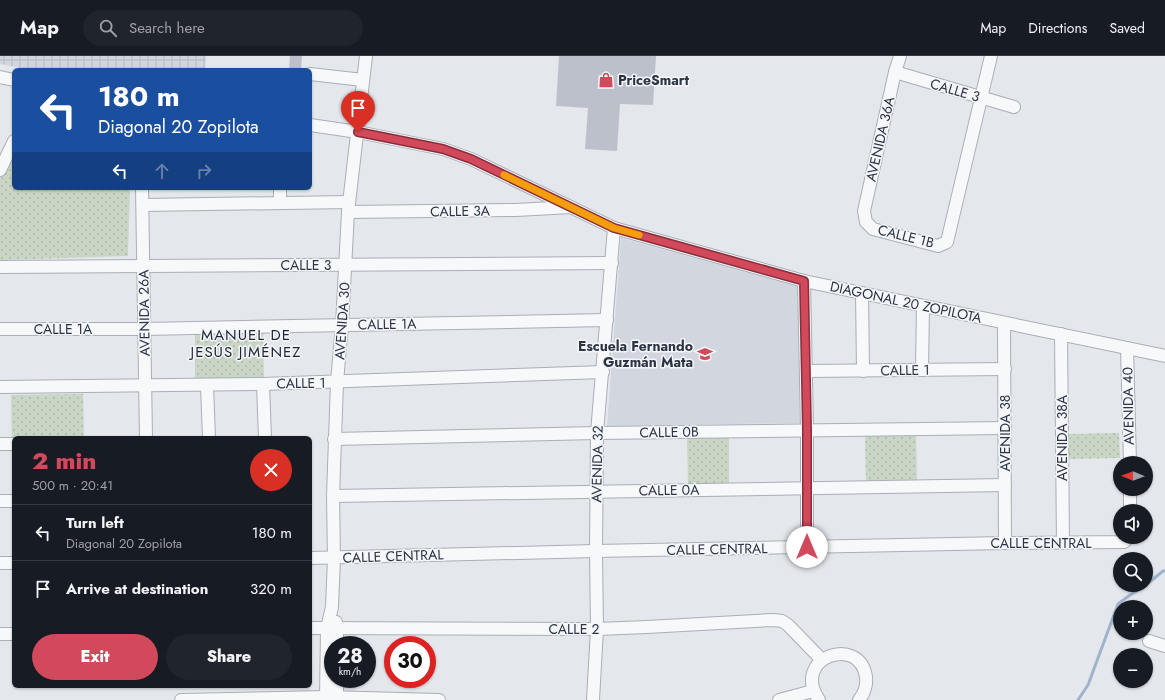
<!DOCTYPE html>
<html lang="en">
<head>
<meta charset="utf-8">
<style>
  :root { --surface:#171b24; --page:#20242c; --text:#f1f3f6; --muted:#9ea1a6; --line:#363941; --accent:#d1495b }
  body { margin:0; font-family:Jost,sans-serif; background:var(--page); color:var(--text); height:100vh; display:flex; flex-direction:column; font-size:15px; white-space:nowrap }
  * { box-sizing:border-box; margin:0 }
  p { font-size:13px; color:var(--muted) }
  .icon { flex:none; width:22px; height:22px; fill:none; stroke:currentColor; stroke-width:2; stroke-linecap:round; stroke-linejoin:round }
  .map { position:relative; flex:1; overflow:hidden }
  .side { position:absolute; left:12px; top:380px; width:300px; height:252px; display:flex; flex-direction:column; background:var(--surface); border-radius:6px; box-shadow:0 1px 3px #0004 }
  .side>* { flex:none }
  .top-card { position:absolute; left:12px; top:12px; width:300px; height:122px; border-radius:6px; box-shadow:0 1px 3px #0004; background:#1a4fa0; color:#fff; overflow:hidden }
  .needle { width:26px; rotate:271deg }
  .controls { position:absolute; left:1113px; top:400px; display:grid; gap:8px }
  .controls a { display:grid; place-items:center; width:40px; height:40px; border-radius:50%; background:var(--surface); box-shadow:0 1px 3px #0004; font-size:20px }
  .speed { position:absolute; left:324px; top:580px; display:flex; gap:8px; font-size:20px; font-weight:700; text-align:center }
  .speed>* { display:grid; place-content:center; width:52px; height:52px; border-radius:50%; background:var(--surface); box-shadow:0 1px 3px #0004; line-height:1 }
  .speed small { font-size:10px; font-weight:400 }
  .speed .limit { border:6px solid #d22; background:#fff; color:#111 }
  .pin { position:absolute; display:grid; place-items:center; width:34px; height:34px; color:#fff; margin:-41px -17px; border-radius:50% 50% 50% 0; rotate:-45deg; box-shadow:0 0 4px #0007 }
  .pin .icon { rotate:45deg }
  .me { position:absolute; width:44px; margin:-22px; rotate:0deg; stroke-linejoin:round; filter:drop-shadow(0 0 3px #0008) }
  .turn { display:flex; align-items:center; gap:14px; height:84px; padding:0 20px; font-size:18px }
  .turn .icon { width:52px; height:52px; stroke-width:2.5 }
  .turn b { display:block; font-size:28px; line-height:34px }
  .lanes { display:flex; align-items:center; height:38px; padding:0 20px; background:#0003; justify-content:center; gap:20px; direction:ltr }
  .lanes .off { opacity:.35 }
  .round { display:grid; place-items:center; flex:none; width:42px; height:42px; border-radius:21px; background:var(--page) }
  .summary { display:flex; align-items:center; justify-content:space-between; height:68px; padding:0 20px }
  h1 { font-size:24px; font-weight:800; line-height:30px; color:var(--accent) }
  .primary-button { display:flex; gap:8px; margin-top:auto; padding:8px 20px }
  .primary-button a { flex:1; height:46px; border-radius:24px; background:var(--accent); color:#fff; font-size:16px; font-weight:800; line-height:46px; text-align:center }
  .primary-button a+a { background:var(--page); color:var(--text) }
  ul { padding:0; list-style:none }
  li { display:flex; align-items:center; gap:12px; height:56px; padding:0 20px; border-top:1px solid var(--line) }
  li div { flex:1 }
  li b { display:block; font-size:15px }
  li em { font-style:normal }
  header { display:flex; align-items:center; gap:24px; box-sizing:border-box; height:56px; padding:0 20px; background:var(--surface); border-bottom:1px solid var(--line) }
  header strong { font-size:19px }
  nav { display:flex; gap:22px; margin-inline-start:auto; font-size:14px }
  .search { width:280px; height:36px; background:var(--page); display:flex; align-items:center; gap:10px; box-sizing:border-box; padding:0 14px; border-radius:22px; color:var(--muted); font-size:15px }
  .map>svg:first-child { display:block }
  .built { fill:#d2d6de }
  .industrial { fill:url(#industrial-grid) }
  .park { fill:url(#park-dots) }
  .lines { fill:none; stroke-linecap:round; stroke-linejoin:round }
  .stream { stroke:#9fb4cc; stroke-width:3 }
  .building { fill:#bbc0ca }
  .minor-casing { stroke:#a9aeb7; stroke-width:14 }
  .minor { stroke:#f7f8fa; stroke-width:12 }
  .route-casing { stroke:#882f3b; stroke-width:10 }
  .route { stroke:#d1495b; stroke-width:7 }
  .slow { stroke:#f59e0b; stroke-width:7 }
  .labels { text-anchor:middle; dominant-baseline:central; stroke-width:3; stroke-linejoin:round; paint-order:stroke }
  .poi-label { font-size:14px; font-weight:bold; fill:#2b3445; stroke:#f4f6f9; text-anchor:start }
  .street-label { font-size:14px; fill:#2b3445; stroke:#f4f6f9 }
  .neighbourhood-label { font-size:15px; letter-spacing:1px; fill:#1d2536; stroke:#f4f6f9 }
</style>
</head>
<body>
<header>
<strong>Map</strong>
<div class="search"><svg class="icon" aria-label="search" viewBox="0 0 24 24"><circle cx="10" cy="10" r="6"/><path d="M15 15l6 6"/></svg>Search here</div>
<nav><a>Map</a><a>Directions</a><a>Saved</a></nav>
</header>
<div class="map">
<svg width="1165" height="644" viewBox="0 0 1165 644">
  <defs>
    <pattern id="industrial-grid" width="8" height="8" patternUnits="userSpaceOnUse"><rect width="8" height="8" fill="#d2d6de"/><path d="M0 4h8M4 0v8" fill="none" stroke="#b4b8c0"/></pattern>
    <pattern id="park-dots" width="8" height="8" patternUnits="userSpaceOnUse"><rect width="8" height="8" fill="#c9d6c5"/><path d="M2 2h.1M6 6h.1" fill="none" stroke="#adb8ab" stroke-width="1.8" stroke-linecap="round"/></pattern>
  </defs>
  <rect width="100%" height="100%" fill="#e4e7ec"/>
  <!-- built -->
  <path class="built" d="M621 182 797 230 800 367 607 370Z"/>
  <!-- industrial -->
  <path class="industrial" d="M0 0H206L205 14H32L0 8Z"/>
  <!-- park -->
  <g class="park">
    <path d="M14 95V132H130L128 200 0 204V123Z"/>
    <path d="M263 275 264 324 195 326V276Z"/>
    <path d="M83 338 84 382H14L12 386 11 339Z"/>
    <path d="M916 377 917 425 866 426 865 378Z"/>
    <path d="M1119 377 1120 402 1068 403V378Z"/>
    <path d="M687 381H729V429H688Z"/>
  </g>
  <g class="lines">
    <!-- stream -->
    <g class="stream">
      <path d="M1146 529 1163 515H1165"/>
      <path d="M1078 644 1088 629 1118 548 1130 539 1146 529"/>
    </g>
  </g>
  <!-- building -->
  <g class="building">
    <path d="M290 0H302L301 14H289Z"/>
    <path d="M559 0H656L653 49 620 48 617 95 585 93 588 52 556 50Z"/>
  </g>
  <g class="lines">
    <!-- minor casing -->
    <g class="minor-casing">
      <g id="minor">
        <path d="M900 0 895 16 864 155 866 166 873 173 938 190 947 186 991 0"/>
        <path d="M895 16 1014 51"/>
        <path d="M310 18 363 24"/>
        <path d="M0 21 14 24"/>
        <path d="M310 69 358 76 443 93 471 103 614 172 804 225 1165 300"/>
        <path d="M0 114 14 85"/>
        <path d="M142 132 146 382"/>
        <path d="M280 147V132"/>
        <path d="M143 149 349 146"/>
        <path d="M348 156 516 154 571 151"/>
        <path d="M0 211 612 207"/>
        <path d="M804 225 807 374V491"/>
        <path d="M862 237 863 315"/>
        <path d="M1004 267 1005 487"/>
        <path d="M0 273H144L607 264"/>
        <path d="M1061 278 1063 487"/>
        <path d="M1127 292 1130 407"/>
        <path d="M922 314 923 250"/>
        <path d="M806 315 1005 313"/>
        <path d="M263 328 265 382"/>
        <path d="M207 329 209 382"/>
        <path d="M0 331 263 328 603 316"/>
        <path d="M334 383 597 377 1005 372"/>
        <path d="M0 388H14"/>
        <path d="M1130 433V455"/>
        <path d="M333 440 1005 429"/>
        <path d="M0 445H14"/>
        <path d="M310 502 596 495 1005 487 1124 486 1129 481"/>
        <path d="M0 507H14"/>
        <path d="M336 566 337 572V589"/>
        <path d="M310 572 597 573 647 571 773 564 782 565 788 569 822 604"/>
        <path d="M0 578H14"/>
        <path d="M1149 585 1165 590"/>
        <path d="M181 644 326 641 439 644"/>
        <path d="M326 644 327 572 332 551 334 502 333 440 337 326 342 269 348 156 366 0"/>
        <path d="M337 644V623"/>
        <path d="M593 644 597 573 596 495 597 377 614 172"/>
        <path d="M779 644 813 635"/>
        <path d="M819 644C790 601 860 578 866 621 867 629 864 638 859 644"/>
      </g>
    </g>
    <!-- minor -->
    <use href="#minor" class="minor"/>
  </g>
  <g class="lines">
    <!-- route casing -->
    <g class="route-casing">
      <path id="route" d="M358 76 443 93 471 103 614 172 804 225 807 374V491"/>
    </g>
    <!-- route -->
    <use href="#route" class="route"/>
    <!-- slow -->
    <path class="slow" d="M504 119 614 172 639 179"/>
  </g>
  <!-- icons -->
  <defs>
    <g id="shop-bare" transform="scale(1.2)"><path d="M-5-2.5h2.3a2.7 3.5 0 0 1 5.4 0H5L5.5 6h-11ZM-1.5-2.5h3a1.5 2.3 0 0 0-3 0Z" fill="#d1495b" stroke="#f4f6f9" stroke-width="2.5" paint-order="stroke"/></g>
    <g id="school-bare" transform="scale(1.2)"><path d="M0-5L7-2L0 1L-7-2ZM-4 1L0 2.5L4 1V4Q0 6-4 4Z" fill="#d1495b" stroke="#f4f6f9" stroke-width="2.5" paint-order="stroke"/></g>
  </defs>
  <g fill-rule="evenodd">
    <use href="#shop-bare" x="606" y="24"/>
    <use href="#school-bare" x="705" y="298"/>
  </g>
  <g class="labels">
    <!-- poi labels -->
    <g class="poi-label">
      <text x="618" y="24">PriceSmart</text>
      <text x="693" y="290" text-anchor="end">Escuela Fernando<tspan x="693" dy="16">Guzmán Mata</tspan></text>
    </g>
    <!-- street labels -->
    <g class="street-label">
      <text transform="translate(955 34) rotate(16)">CALLE 3</text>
      <text transform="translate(880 83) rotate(-77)">AVENIDA 36A</text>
      <text transform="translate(460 155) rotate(-1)">CALLE 3A</text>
      <text transform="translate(906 180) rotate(14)">CALLE 1B</text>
      <text x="306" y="209">CALLE 3</text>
      <text transform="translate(906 246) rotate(12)">DIAGONAL 20 ZOPILOTA</text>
      <text transform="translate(144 257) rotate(-91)">AVENIDA 26A</text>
      <text transform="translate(342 265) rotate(-86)">AVENIDA 30</text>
      <text transform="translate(387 268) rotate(-1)">CALLE 1A</text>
      <text x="63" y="273">CALLE 1A</text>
      <text transform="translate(905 314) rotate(-1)">CALLE 1</text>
      <text transform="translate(301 327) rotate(-1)">CALLE 1</text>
      <text transform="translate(1128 350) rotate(-91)">AVENIDA 40</text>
      <text transform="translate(669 376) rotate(-1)">CALLE 0B</text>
      <text transform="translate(1005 377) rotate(-90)">AVENIDA 38</text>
      <text transform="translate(1062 382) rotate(-90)">AVENIDA 38A</text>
      <text transform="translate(597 408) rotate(-89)">AVENIDA 32</text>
      <text transform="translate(669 434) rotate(-1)">CALLE 0A</text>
      <text x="1041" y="487">CALLE CENTRAL</text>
      <text transform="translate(717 493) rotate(-1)">CALLE CENTRAL</text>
      <text transform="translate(393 500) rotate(-2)">CALLE CENTRAL</text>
      <text x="574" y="573">CALLE 2</text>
    </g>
    <!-- neighbourhood labels -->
    <g class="neighbourhood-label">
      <text x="246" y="279">MANUEL DE<tspan x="246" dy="17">JESÚS JIMÉNEZ</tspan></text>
    </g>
  </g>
</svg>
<div class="controls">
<a><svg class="needle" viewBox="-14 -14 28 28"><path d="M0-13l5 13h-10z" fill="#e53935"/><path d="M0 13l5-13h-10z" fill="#9ea1a6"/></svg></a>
<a><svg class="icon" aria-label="sound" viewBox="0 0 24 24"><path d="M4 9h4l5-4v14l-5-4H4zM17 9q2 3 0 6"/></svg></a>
<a><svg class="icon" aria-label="search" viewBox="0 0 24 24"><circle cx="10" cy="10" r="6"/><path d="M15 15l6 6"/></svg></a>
<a>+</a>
<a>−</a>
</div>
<div class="speed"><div>28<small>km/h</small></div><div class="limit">30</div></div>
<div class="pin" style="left:358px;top:76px;background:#d93025"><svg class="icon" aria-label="arrive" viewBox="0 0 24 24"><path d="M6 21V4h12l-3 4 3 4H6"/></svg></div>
<svg class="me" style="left:807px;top:491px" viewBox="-20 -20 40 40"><circle r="19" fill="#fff"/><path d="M0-13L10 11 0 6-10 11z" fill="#d1495b"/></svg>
<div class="top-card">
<div class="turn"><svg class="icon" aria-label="left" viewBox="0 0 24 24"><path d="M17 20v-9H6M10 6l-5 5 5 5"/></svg><div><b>180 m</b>Diagonal 20 Zopilota</div></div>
<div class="lanes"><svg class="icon" aria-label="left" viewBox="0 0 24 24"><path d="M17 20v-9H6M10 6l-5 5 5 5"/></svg><svg class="icon off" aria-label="ahead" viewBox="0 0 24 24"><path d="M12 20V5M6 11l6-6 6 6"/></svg><svg class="icon off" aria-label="right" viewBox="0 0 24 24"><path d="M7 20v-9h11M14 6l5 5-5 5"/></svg></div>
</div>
<section class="side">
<div class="summary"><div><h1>2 min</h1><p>500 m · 20:41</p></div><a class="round" style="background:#d93025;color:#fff"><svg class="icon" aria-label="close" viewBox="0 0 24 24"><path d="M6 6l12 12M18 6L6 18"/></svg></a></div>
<ul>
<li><svg class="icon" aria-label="left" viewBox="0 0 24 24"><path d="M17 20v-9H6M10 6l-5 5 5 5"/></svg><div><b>Turn left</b><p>Diagonal 20 Zopilota</p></div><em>180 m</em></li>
<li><svg class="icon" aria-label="arrive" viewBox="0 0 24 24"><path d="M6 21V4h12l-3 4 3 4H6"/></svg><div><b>Arrive at destination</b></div><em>320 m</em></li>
</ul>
<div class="primary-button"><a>Exit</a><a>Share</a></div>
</section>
</div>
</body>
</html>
